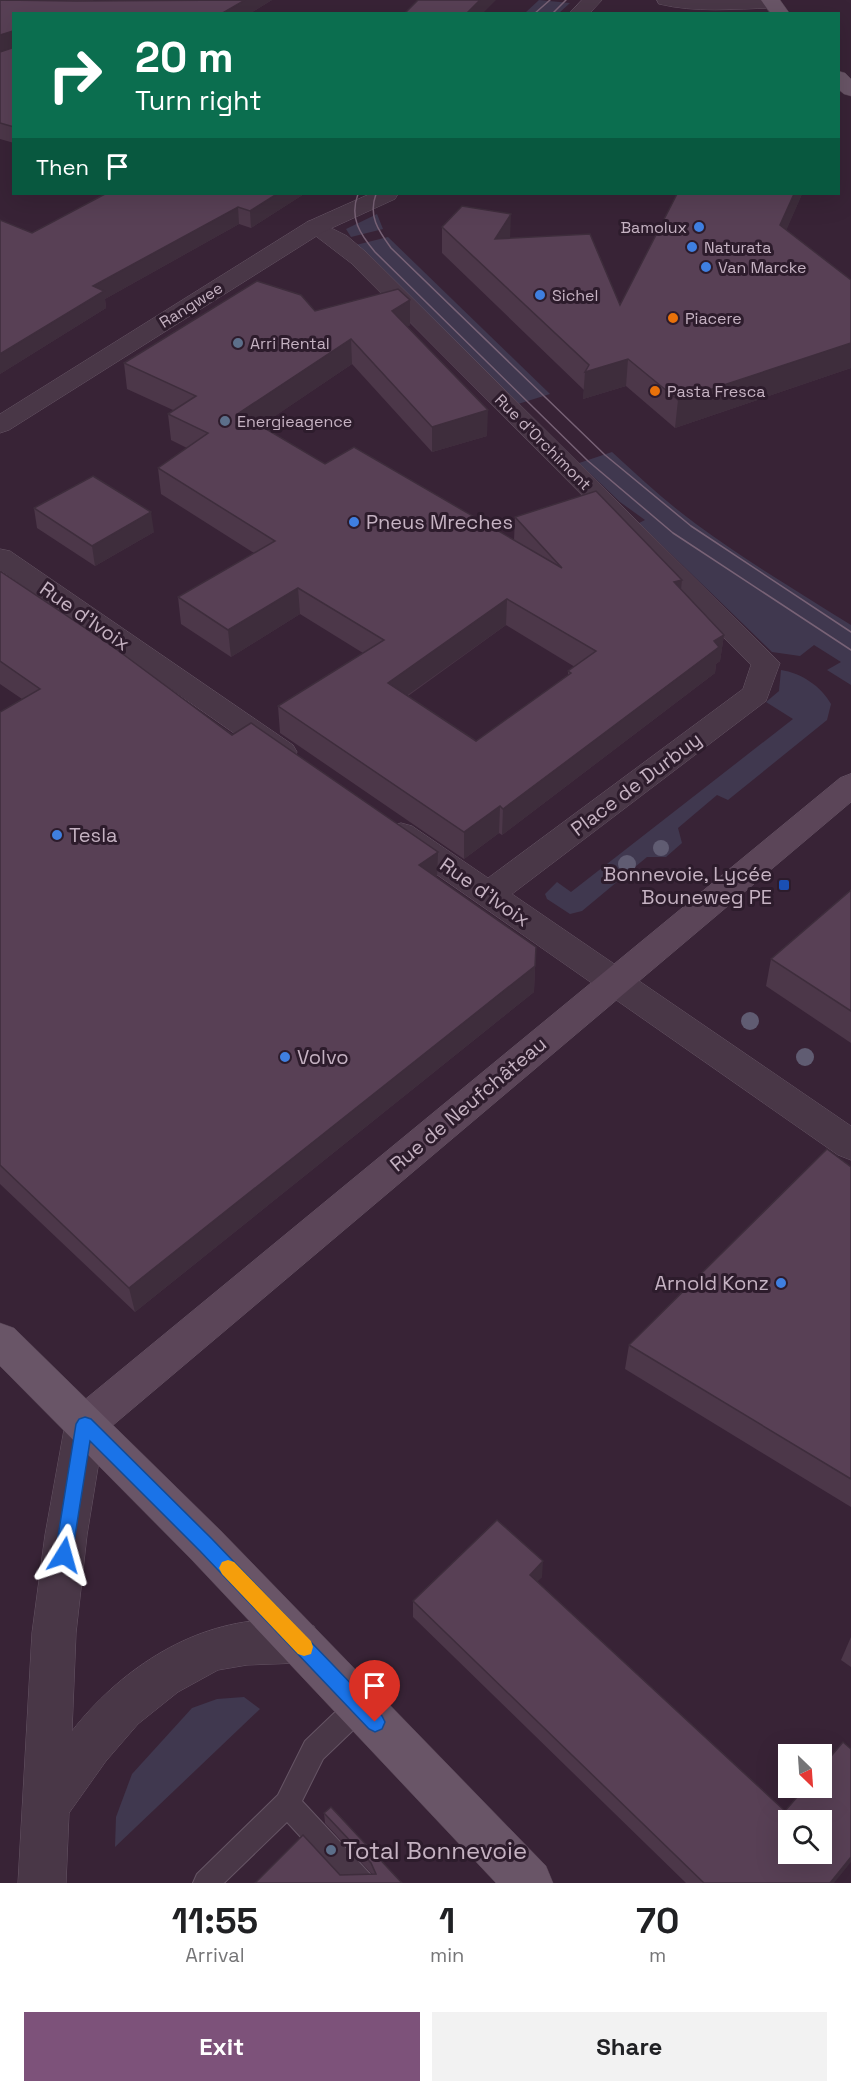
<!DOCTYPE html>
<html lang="en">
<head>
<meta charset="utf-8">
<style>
  :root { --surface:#fff; --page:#f2f2f2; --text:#202124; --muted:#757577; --accent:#7d527a }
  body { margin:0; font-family:"Space Grotesk",sans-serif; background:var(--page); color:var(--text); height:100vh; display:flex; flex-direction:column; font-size:22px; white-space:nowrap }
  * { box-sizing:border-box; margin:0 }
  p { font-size:20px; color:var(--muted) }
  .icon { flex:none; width:33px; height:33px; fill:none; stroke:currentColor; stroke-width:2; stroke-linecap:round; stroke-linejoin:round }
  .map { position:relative; height:1883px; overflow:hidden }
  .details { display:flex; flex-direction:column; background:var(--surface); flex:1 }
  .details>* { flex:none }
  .top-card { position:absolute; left:12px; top:12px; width:828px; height:183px; border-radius:0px; box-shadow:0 6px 24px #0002; background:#0b6e4f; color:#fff; overflow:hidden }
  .needle { width:39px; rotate:155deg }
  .buttons { position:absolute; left:778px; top:1744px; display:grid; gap:12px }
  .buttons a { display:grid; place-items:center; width:54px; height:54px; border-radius:0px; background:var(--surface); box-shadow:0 6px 24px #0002; font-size:30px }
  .pin { position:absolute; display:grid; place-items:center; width:51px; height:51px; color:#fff; margin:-62px -26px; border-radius:50% 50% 50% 0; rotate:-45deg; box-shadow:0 0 6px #0007 }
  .pin .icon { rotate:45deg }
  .me { position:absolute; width:66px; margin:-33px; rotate:8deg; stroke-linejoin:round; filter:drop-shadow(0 0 4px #0008) }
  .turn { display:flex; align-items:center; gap:21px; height:126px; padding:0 24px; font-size:27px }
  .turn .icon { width:78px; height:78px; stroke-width:2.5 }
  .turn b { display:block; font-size:42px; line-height:51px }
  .then { display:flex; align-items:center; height:57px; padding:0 24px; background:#0003; gap:12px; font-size:22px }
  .eta { display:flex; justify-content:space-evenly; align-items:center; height:102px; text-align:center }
  .eta b { font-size:36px; font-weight:700; line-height:42px }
  .cta { display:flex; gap:12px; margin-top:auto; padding:12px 24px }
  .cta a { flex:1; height:69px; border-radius:0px; background:var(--accent); color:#fff; font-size:24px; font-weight:700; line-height:69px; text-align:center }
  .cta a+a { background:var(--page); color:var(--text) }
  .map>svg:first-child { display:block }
  .green { fill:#40384f }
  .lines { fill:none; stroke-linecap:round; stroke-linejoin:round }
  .service-casing { stroke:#665565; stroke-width:2 }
  .minor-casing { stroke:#665565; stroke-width:1 }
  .tertiary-casing { stroke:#665565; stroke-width:1 }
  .secondary-casing { stroke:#665565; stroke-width:1 }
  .primary-casing { stroke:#524050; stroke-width:1 }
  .service { fill:#493747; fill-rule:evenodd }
  .minor { fill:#493747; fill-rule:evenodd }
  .tertiary { fill:#493747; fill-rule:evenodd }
  .secondary { fill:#5b4558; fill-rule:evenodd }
  .primary { fill:#695567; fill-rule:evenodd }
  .tram { stroke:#786276; stroke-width:1.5 }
  .tree { fill:#605c72 }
  .wall { fill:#4c3749; fill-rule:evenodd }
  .shaded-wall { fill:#3e2d3c }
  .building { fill:#584055; stroke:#3e2d3c; stroke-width:1.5; fill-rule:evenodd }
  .route { fill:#1a73e8; stroke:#114b97; stroke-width:1.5 }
  .slow { fill:#f59e0b }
  .shop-dot { fill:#3f7fe0; stroke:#2d1c2c; stroke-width:2 }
  .food-dot { fill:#e8710a; stroke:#2d1c2c; stroke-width:2 }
  .service-dot { fill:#5c6f8a; stroke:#2d1c2c; stroke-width:2 }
  .transit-dot { fill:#1a4fb4; stroke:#2d1c2c; stroke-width:2 }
  .labels { text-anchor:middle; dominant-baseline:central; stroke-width:6; stroke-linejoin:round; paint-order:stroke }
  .far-poi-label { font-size:16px; fill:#c5b2c2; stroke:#2d1c2c; text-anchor:start }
  .far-street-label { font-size:16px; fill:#c5b2c2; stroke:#2d1c2c }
  .poi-label { font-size:20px; fill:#c5b2c2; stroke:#2d1c2c; text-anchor:start }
  .street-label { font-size:20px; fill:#c5b2c2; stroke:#2d1c2c }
  .near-poi-label { font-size:24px; fill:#c5b2c2; stroke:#2d1c2c; text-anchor:start }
</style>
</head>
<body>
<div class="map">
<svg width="851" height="1883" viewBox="0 0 851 1883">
  <rect width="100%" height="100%" fill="#382336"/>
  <!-- green -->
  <g class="green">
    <path d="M539 0 570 3 559 13H525Z"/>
    <path d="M377 214 383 229 351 237 346 229Z"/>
    <path d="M388 237 550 394 518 404 356 245Z"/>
    <path d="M612 452C639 477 666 502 696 524 746 561 799 592 851 625V685L827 670 841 662 814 645 800 656 772 652 639 523 645 520 620 502 579 463Z"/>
    <path d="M781 670C801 673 821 686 831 704L827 720 728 800 717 795 678 828 682 843 666 857H647L582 911 570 914 547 899 545 894 557 882 571 892 793 719 766 702 779 691Z"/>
    <path d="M244 1697 260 1709 115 1847 116 1817 132 1774 192 1708 217 1699Z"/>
  </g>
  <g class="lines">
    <!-- service casing -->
    <g class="service-casing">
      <path id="service" d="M360 1694 369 1697 372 1706 369 1715 323 1759 302 1801 370 1874 374 1883H343L287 1822 224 1883H193L197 1874 278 1795 305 1741 351 1697Z"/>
    </g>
    <!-- minor casing -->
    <g class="minor-casing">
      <g id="minor">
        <path d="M315 220 347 236 367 253 780 663 766 701 512 894 851 1126V1160L838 1155 390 842 385 834 390 826 401 823 412 826 488 878 743 689 751 665 351 263 304 227 307 222Z"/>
        <path d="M0 549 10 551 293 745 297 752 293 759 282 762 271 759 0 570Z"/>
      </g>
    </g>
    <!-- tertiary casing -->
    <g class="tertiary-casing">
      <g id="tertiary">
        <path d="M582 0H602L589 14H569Z"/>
        <path d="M657 0H779L780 2 778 6 771 8C734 9 696 13 659 4Z"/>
        <path d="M370 194H398L395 199 323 232 9 430 0 433V414L307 222Z"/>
        <path d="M85 1406 99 1411 105 1424 87 1535 76 1633 72 1731C118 1672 188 1624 265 1620 283 1619 298 1619 314 1626L321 1641 314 1656 299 1663 247 1665 218 1670 178 1692 138 1724 106 1761 69 1813 66 1883H18L32 1633 45 1535 65 1424 71 1411Z"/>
      </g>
    </g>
    <!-- secondary casing -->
    <g class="secondary-casing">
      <path id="secondary" d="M851 774V802L99 1437 85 1442 71 1437 65 1424 71 1411 840 778Z"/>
    </g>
    <!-- primary casing -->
    <g class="primary-casing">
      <g id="primary">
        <path d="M761 0H780L790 14H771Z"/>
        <path d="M838 71 845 73 851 79V96L844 94 838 89Z"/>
        <path d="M0 1323 14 1328 221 1531 546 1866 553 1883H496L191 1559 0 1366Z"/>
      </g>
    </g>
    <!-- service -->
    <use href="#service" class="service"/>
    <!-- minor -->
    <use href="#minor" class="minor"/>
    <!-- tertiary -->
    <use href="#tertiary" class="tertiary"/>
    <!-- secondary -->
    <use href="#secondary" class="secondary"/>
    <!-- primary -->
    <use href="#primary" class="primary"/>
    <!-- tram -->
    <g class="tram">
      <path d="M534 14 550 0"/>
      <path d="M552 14 566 0"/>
      <path d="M358 194C349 218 360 234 375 252L588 461 673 533 851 650"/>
      <path d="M376 194C368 216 378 230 391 248L605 455 691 526 851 632"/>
    </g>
  </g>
  <!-- trees -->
  <g class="tree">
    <circle cx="661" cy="848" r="8"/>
    <circle cx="627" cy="864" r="9"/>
    <circle cx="750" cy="1021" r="9"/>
    <circle cx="805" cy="1057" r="9"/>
  </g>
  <!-- wall -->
  <g class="wall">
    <path d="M0 0H94L93 1 272 0 249 14H14V143L0 139Z"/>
    <path d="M105 194H304L251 228 239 224 105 299 106 308 0 374V220L32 233Z"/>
    <path d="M677 194H802L786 230 851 280V368L675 428 626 386 583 399 584 390 442 253V227L510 238 620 305Z"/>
    <path d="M315 311 410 325 407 327 487 436 432 452 352 364 260 426 325 464 514 540 515 517 682 580 681 589 724 635 720 661 716 664 715 673 502 835 499 833 464 859 280 733 278 706 363 653 300 614 231 657 181 624 178 597 254 553 161 494 158 468 187 448 171 440 168 414 173 410 127 389 124 363ZM506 625 575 667 568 671V675L476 741 408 696Z"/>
    <path d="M34 508 154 532 95 566 37 528Z"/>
    <path d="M0 571 437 878 535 966 534 992 135 1312 0 1184V712L22 699 0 684Z"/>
    <path d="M851 890V1043L766 986 771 959Z"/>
    <path d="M851 1167V1507L625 1369 629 1345Z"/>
    <path d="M542 1577 537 1581 834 1883H686L413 1617V1601Z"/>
    <path d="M851 1637V1667L841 1660Z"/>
    <path d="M324 1813 402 1883 340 1875 372 1874 325 1823Z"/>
  </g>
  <!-- shaded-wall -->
  <g class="shaded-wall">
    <path d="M245 0H272L249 14H221Z"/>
    <path d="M480 0H496L482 14H466Z"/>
    <path d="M13 31 14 47 0 52V35Z"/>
    <path d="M277 194H304L251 228 250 211Z"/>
    <path d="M794 194H802L777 252 780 225Z"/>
    <path d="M238 207 239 224 105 299 106 308 0 374V354L93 286Z"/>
    <path d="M511 214 510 240 495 239Z"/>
    <path d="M410 300V325L393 337 392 311Z"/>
    <path d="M351 339 352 364 241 439 239 413Z"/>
    <path d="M851 343V368L675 428 678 400Z"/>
    <path d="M628 359 626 386 583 399 585 372Z"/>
    <path d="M488 410 487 436 432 452V427Z"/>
    <path d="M151 512 154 532 95 566 92 546Z"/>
    <path d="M682 580 679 606 674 582Z"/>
    <path d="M298 588 300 614 231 657 228 630Z"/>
    <path d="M507 599 506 625 388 709V683Z"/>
    <path d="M724 635 720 661 716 664 715 673 502 835 503 809 714 641Z"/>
    <path d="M500 806 499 833 464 859V832Z"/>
    <path d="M438 852 437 878 419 865Z"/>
    <path d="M535 966 534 992 135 1312 129 1288Z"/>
    <path d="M543 1561 542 1577 528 1591 530 1575Z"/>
    <path d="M851 1857V1862L834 1883H830Z"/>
  </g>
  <!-- building -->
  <g class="building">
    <path d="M0 0 76 1 245 0 221 14H14V127L0 123V52L12 48 13 31 0 35Z"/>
    <path d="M418 0H480L466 14H404Z"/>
    <path d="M105 194H277L250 211 238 207 93 286 104 291 0 354V220L32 233Z"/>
    <path d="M677 194H794L780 225 851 280V343L678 400 628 359 585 372 589 365 442 227 462 206 511 214 495 239 590 234 620 305Z"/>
    <path d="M257 281 301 295 315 311 398 289 410 300 392 311 488 410 432 427 351 339 239 413 325 464 354 447 562 568 515 517 596 491 682 580 674 582 724 635 714 641 719 647 503 809 500 806 464 832 278 706 384 640 298 588 228 630 178 597 275 541 158 468 208 433 168 414 196 396 124 363ZM507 599 596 651 568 671 571 673 476 741 388 683Z"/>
    <path d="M93 476 151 512 92 546 34 508Z"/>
    <path d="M0 571 112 646 232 735 251 723 438 852 419 865 536 947 535 966 129 1288 0 1165V712L40 689 0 661Z"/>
    <path d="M851 890V1011L771 959Z"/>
    <path d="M827 1149 851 1167V1479L629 1345Z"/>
    <path d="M497 1520 543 1561 530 1575 785 1811 805 1788H822V1767L843 1742 851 1749V1857L830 1883H704L413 1601ZM789 1821H822V1854H789Z"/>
    <path d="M331 1807 402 1883H255L303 1835 340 1875 376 1874 371 1863 324 1813Z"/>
  </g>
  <!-- route -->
  <path class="route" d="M85 1417 91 1419 212 1539 382 1716 385 1722 382 1729 375 1732 369 1729 200 1551 90 1441 72 1555 70 1561 64 1563 57 1561 55 1555 76 1424 79 1419Z"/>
  <!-- slow -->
  <path class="slow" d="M228 1560 234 1562 311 1641 313 1647 311 1654 304 1656 298 1654 222 1574 219 1568 222 1562Z"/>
  <!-- markers -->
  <g class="shop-dot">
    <circle cx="699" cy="227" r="6"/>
    <circle cx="692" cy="247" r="6"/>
    <circle cx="706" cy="267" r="6"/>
    <circle cx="540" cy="295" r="6"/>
    <circle cx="354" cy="522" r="6"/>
    <circle cx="57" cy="835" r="6"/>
    <circle cx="285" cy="1057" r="6"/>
    <circle cx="781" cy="1283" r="6"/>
  </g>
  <g class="food-dot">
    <circle cx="673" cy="318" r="6"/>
    <circle cx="655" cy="391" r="6"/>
  </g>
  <g class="service-dot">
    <circle cx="238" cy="343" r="6"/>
    <circle cx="225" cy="421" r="6"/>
    <circle cx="331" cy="1850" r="6"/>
  </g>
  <rect class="transit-dot" x="778" y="879" width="12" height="12" rx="3"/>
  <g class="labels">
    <!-- far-poi labels -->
    <g class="far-poi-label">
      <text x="687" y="227" text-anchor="end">Bamolux</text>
      <text x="704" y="247">Naturata</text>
      <text x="718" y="267">Van Marcke</text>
      <text x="552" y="295">Sichel</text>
      <text x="685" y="318">Piacere</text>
      <text x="250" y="343">Arri Rental</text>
      <text x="667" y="391">Pasta Fresca</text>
      <text x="237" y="421">Energieagence</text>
    </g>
    <!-- far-street labels -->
    <g class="far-street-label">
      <text transform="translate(191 305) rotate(-32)">Rangwee</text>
      <text transform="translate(543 442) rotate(45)">Rue d'Orchimont</text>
    </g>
    <!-- poi labels -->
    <g class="poi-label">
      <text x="366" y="522">Pneus Mreches</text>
      <text x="69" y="835">Tesla</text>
      <text x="772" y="874" text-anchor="end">Bonnevoie, Lycée<tspan x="772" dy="23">Bouneweg PE</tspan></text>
      <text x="297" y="1057">Volvo</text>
      <text x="769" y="1283" text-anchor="end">Arnold Konz</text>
    </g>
    <!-- street labels -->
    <g class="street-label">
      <text transform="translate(85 616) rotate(35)">Rue d'Ivoix</text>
      <text transform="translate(636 784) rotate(-37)">Place de Durbuy</text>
      <text transform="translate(485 892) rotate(35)">Rue d'Ivoix</text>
      <text transform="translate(468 1104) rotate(-40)">Rue de Neufchâteau</text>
    </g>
    <!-- near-poi labels -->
    <g class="near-poi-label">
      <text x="343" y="1850">Total Bonnevoie</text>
    </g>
  </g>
</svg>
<div class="buttons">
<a><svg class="needle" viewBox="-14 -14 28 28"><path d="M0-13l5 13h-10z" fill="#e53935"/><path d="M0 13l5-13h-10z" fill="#757577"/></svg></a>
<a><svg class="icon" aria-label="search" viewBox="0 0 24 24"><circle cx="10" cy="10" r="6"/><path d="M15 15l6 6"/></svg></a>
</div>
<div class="pin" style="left:375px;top:1722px;background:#d93025"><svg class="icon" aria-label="arrive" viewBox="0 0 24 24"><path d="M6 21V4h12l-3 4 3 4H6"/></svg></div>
<svg class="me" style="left:64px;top:1555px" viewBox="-20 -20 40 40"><path d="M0-17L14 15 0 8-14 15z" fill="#1a73e8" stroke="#fff" stroke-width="4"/></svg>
<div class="top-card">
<div class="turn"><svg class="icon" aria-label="right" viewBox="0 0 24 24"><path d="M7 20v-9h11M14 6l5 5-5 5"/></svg><div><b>20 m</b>Turn right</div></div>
<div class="then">Then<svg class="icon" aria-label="arrive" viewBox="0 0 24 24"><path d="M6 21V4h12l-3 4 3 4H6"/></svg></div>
</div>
</div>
<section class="details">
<div class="eta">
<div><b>11:55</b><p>Arrival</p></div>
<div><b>1</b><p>min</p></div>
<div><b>70</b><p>m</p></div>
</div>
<div class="cta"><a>Exit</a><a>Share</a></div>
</section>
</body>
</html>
